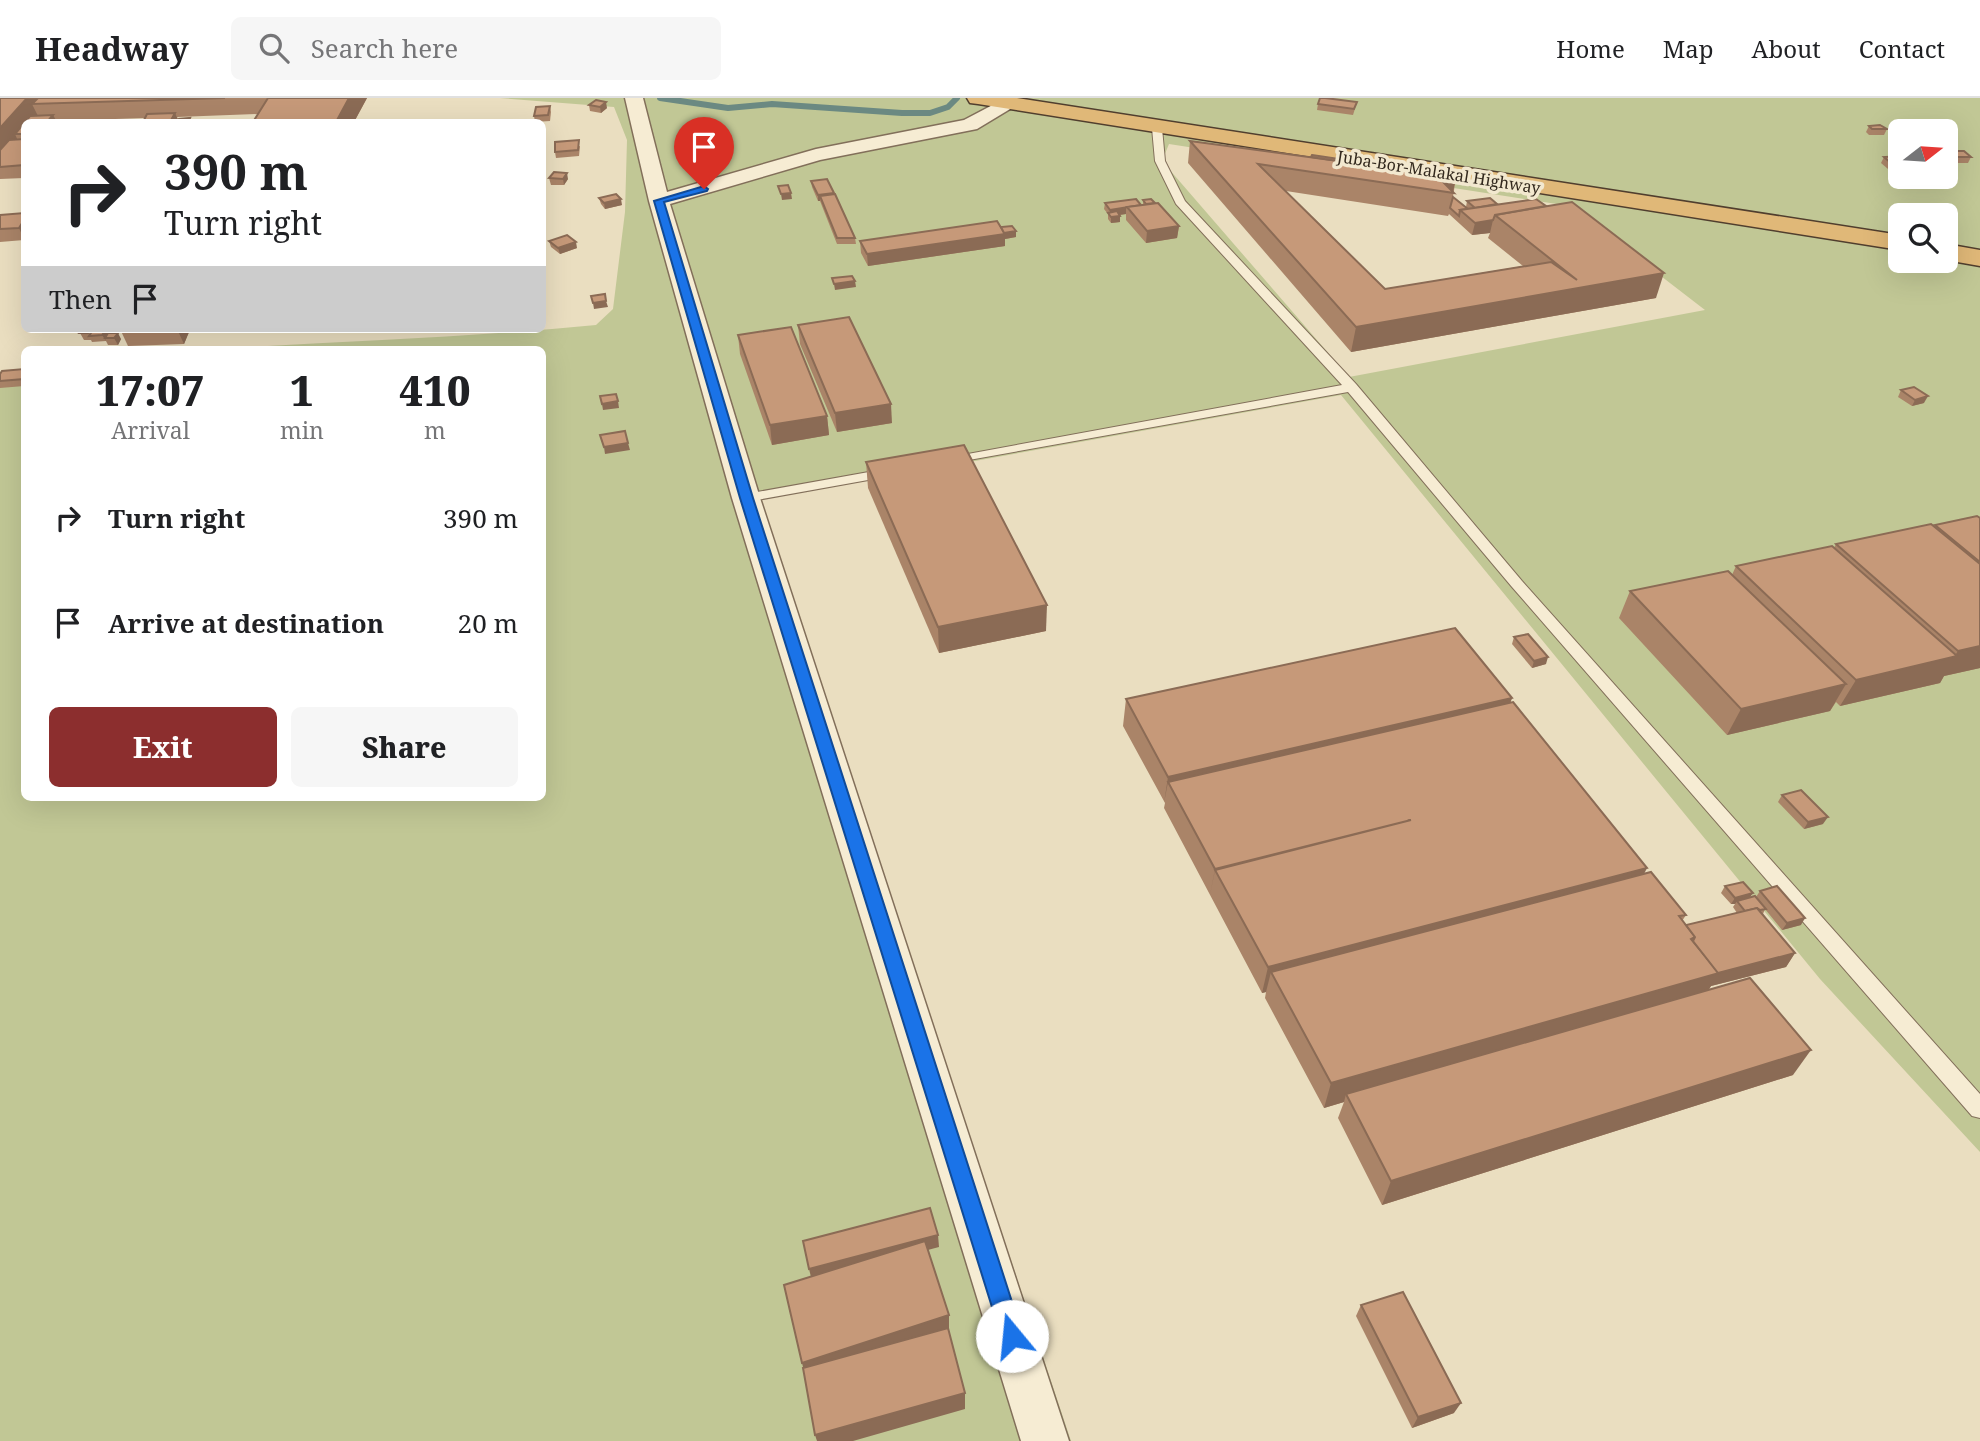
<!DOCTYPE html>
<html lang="en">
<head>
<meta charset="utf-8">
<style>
  :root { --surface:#fff; --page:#f6f6f6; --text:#202124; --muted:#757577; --line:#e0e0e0; --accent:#8c2e2e }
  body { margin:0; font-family:"Noto Serif",serif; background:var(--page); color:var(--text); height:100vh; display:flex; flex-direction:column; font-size:26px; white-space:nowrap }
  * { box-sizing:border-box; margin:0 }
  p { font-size:23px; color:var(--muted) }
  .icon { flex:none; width:38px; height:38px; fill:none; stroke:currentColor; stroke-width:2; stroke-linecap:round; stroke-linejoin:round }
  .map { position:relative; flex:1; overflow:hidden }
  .drawer { position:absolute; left:21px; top:248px; width:525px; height:455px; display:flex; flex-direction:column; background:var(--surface); border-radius:10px; box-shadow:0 7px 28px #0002 }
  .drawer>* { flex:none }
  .top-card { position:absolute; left:21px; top:21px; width:525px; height:214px; border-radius:10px; box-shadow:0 7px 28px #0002; background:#fff; color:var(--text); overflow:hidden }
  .needle { width:46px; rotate:73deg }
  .buttons { position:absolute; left:1888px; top:21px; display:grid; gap:14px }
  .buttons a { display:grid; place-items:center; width:70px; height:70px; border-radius:10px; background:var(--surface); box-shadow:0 7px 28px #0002; font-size:35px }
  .pin { position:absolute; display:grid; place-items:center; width:60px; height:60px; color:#fff; margin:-72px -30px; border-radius:50% 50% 50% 0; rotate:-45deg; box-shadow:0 0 7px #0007 }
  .pin .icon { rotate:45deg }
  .me { position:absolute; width:77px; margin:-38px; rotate:343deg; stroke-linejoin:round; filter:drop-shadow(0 0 5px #0008) }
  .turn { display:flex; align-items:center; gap:24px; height:147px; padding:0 28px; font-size:32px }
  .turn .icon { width:91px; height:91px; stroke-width:2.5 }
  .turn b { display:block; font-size:49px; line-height:60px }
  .then { display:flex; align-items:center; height:66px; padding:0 28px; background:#0003; gap:14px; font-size:26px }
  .eta { display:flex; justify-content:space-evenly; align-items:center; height:119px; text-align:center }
  .eta b { font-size:42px; font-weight:800; line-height:49px }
  .button { display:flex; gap:14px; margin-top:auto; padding:14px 28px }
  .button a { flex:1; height:80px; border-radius:10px; background:var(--accent); color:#fff; font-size:28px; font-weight:800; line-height:80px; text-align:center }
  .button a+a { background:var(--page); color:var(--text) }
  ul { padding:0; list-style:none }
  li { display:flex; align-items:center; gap:21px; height:105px; padding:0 28px }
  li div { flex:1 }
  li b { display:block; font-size:26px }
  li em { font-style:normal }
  header { display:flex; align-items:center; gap:42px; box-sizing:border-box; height:98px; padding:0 35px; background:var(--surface); border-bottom:2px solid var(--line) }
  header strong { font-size:33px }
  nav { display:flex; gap:38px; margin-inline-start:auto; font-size:24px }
  .search { width:490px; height:63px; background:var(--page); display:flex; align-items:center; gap:18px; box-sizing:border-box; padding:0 24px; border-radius:10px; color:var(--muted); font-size:26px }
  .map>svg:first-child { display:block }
  .green { fill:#c1c795; fill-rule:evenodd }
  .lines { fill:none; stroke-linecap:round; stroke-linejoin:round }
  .stream { stroke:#6b8982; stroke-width:6 }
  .service-casing { stroke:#826f5a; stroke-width:2 }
  .minor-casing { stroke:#826f5a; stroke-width:3 }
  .trunk-casing { stroke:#503e2e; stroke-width:3 }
  .service { fill:#f6ecd3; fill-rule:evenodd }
  .minor { fill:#f6ecd3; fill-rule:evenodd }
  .trunk { fill:#e0b878; fill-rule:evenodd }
  .wall { fill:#aa8468; fill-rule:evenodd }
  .shaded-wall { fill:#8b6b55 }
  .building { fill:#c69979; stroke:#8b6b55; stroke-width:2 }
  .route { fill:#1a73e8; stroke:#114b97; stroke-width:2 }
  .labels { text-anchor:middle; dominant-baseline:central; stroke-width:7; stroke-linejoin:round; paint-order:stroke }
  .far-street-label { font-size:16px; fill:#32281d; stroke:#f2e8cf }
</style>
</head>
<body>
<header>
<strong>Headway</strong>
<div class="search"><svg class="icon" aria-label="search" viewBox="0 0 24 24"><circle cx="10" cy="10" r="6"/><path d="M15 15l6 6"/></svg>Search here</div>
<nav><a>Home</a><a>Map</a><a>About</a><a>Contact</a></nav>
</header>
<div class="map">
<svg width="1980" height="1343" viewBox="0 0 1980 1343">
  <rect width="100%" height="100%" fill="#eadec0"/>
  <!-- green -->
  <path class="green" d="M500 0H1980V1054L1820 881 1341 297 758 402 1071 1343H0V274L24 272V700H542V252H201C333 243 464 240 596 227L613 211 625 114 627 42 614 9ZM1900 33H1946V79H1900ZM1169 46 1570 108 1705 212 1349 279 1162 63ZM1900 117H1946V163H1900Z"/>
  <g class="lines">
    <!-- stream -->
    <path class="stream" d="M660 0 728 10 772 6 902 15H930L948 9 957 0"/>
    <!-- service casing -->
    <g class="service-casing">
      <g id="service">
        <path d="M1157 27 1162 30 1165 63 1185 103 1356 286 1522 483 1980 996V1020L1972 1018 1512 489 1348 294 941 367 939 364 946 360 1342 287 1176 106 1155 63 1152 30Z"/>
        <path d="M891 370 898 374 896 377 746 404 739 400 746 396Z"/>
      </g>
    </g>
    <!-- minor casing -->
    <g class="minor-casing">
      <path id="minor" d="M625 0H643L667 94 816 51 964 22 1004 1H1018L1020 5 977 31 820 62 670 106 760 400 1069 1343H1021L732 400 649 103Z"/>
    </g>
    <!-- trunk casing -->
    <g class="trunk-casing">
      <g id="trunk">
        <path d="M967 0H1017L1900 137V152L978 6 970 5Z"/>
        <path d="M1946 146 1980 152V168L1946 162Z"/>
      </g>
    </g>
    <!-- service -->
    <use href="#service" class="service"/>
    <!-- minor -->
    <use href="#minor" class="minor"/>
    <!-- trunk -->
    <use href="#trunk" class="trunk"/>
  </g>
  <!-- wall -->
  <g class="wall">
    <path d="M0 0H367L354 24H253L258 16 177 19 179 23 190 20 192 24H143L145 20 56 23 57 24H24V80L0 81Z"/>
    <path d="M1357 4 1353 17 1317 12 1318 6Z"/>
    <path d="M589 7 607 10 601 15 590 13Z"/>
    <path d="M550 8 551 14 550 23 535 24 534 18Z"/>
    <path d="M1869 28 1887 31 1884 37H1869L1866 34Z"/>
    <path d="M1928 28 1949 32 1946 37V33H1925Z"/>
    <path d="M1190 43 1456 79 1453 99 1466 109 1467 103 1497 106 1656 200 1351 254 1188 65ZM1286 93 1448 118 1449 116 1472 137 1490 135 1488 140 1523 168 1385 191Z"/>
    <path d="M580 48 579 58 556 60 555 54Z"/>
    <path d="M1949 53 1971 59 1968 65H1952L1946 59Z"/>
    <path d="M1900 58V70L1888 71 1881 65 1884 59Z"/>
    <path d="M549 80 568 81 564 87H551Z"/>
    <path d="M811 83 834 96 855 140 856 146H837L820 103H818L812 89Z"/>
    <path d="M599 100 622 107 605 111 601 106Z"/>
    <path d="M1143 102 1155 105 1179 128 1177 140 1146 145 1126 122V116L1120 117V124L1111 125 1108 121V116L1104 111 1105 105 1141 107H1143Z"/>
    <path d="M24 115V142L0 144V117Z"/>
    <path d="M1016 139 1005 141V148L868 168 861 155 860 143Z"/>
    <path d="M549 143 577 150 560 156 551 149Z"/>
    <path d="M798 227 892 325 837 334 800 246Z"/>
    <path d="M120 231H187L189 234 184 246 128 248Z"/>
    <path d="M96 232 108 236 121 241 118 247H108L106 243 92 244 91 242H84L80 235Z"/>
    <path d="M738 237 827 318 829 337 772 347 740 256Z"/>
    <path d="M24 271V288L0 290V276Z"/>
    <path d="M1901 292 1924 305 1912 308 1898 299Z"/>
    <path d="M866 364 1046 533 939 555 868 390Z"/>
    <path d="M1980 420V570L1944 578 1940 585 1840 608 1836 604 1830 613 1727 637 1619 520 1630 493 1732 477 1736 468 1834 450 1836 446 1934 429 1935 427Z"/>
    <path d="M1514 539 1546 566 1532 570 1512 546Z"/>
    <path d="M1512 600 1510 605 1644 776 1686 817 1682 823 1686 827 1737 815 1733 809 1735 806H1731L1721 795 1725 788 1750 799H1756L1760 793 1801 827 1782 832 1765 811 1763 816 1795 855 1786 869 1711 888 1709 891 1793 977 1382 1107 1338 1020 1344 1004 1324 1010 1265 900 1266 894 1262 895 1164 710 1165 705 1123 628 1126 601Z"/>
    <path d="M1782 697 1823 726 1804 731 1778 704Z"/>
    <path d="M1361 1207 1454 1315 1412 1330 1356 1218Z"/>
  </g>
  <!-- shaded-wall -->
  <g class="shaded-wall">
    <path d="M27 0H43L32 6 39 20 15 36 18 43 0 64V30Z"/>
    <path d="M349 0H367L354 24H336Z"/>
    <path d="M606 4 607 10 601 15 600 9Z"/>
    <path d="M175 15 179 24H170Z"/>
    <path d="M53 17 57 24H47Z"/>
    <path d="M567 75 568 81 564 87 563 81Z"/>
    <path d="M1456 79 1453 94 1442 83Z"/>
    <path d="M791 95 792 101 782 102 781 96Z"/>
    <path d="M834 95V101L820 98V103H818V97Z"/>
    <path d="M621 101 622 107 605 111 604 105Z"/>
    <path d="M1126 110V116L1110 118V112Z"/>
    <path d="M1120 118V124L1111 125V119Z"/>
    <path d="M24 122V141L19 130Z"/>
    <path d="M1493 122 1490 135 1472 137 1475 125Z"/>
    <path d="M1179 128 1177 140 1146 145 1147 133Z"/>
    <path d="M1016 133V139L1005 141V148L868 168 867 156Z"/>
    <path d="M576 144 577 150 560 156 558 150Z"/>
    <path d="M1664 175 1656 200 1351 254 1356 229Z"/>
    <path d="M855 183 856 189 835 192 834 186Z"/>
    <path d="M606 203 608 209 594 211 593 205Z"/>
    <path d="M177 231H187L189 234 184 246Z"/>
    <path d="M106 232 109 238 105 240 106 243 102 237Z"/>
    <path d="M118 235 121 241 118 247 114 240Z"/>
    <path d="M1928 298 1924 305 1912 308 1915 302Z"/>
    <path d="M618 303 619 310 603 312 602 306Z"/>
    <path d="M891 306 892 325 837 334 835 315Z"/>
    <path d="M827 318 829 337 772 347 770 327Z"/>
    <path d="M628 345 630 352 605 356 604 349Z"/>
    <path d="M1047 507 1046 533 939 555 938 529Z"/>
    <path d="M1980 548V570L1944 578 1940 585 1840 608 1856 582 1954 559 1958 553Z"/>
    <path d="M1548 559 1546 566 1532 570 1534 563Z"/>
    <path d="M1846 586 1830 613 1727 637 1741 611Z"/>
    <path d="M1512 600 1503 626 1168 684 1164 705 1168 679Z"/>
    <path d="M1828 719 1823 726 1804 731 1808 724Z"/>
    <path d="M1411 722 1215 772 1210 797 1215 771Z"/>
    <path d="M1647 770 1634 796 1271 874 1266 894 1262 895 1268 869Z"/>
    <path d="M1753 795 1748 802 1737 803 1735 806H1731L1735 800Z"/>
    <path d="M1805 820 1801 827 1782 832 1787 825Z"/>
    <path d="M1795 855 1786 869 1711 888 1703 901 1346 996 1344 1004 1324 1010 1331 985 1705 878Z"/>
    <path d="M1811 952 1793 977 1382 1107 1391 1083Z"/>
    <path d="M938 1137 939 1149 812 1183 809 1171Z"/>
    <path d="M949 1217V1234L806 1281 802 1265Z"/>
    <path d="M965 1295V1311L853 1343H817L815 1337Z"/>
    <path d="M1461 1305 1454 1315 1412 1330 1418 1319Z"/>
  </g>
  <!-- building -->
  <g class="building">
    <path d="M0 0H27L0 30Z"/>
    <path d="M38 0H225L32 6Z"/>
    <path d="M268 0H349L336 24H253Z"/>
    <path d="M1320 0H1325L1357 4 1354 11 1318 6Z"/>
    <path d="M596 2 606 4 600 9 589 7Z"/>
    <path d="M550 8 548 17 534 18 536 9Z"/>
    <path d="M175 15 170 24H143L147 16Z"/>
    <path d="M53 17 47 24H25L30 18Z"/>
    <path d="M190 20 188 24H178L179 21Z"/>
    <path d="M402 22H416L415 24H400Z"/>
    <path d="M24 25V36H15Z"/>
    <path d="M1880 27 1887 31H1872L1869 28Z"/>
    <path d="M1939 27 1949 32 1937 33 1928 28Z"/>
    <path d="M24 41V67L0 69V52L9 42Z"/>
    <path d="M579 42 578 52 555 54V44Z"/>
    <path d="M1190 43 1456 79 1442 83 1454 95 1258 66 1385 191 1551 164 1577 182 1495 117 1572 104 1664 175 1356 229Z"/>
    <path d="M1949 53H1964L1971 59H1955Z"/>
    <path d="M1312 57 1359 64 1358 66 1311 59Z"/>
    <path d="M1900 58V64L1891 65 1884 59Z"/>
    <path d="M554 74 567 75 563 81 549 80Z"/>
    <path d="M827 81 834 95 818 97 811 83Z"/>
    <path d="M788 87 791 95 781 96 778 88Z"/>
    <path d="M616 96 621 101 604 105 599 100Z"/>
    <path d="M835 96 855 140H837L820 98Z"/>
    <path d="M1453 99 1468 111 1460 112 1459 118 1450 110Z"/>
    <path d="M1490 100 1497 106 1475 110 1467 103Z"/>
    <path d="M1136 101 1141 107 1110 112 1105 105Z"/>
    <path d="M1151 101 1155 105 1146 106 1143 102Z"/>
    <path d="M1536 101 1546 108 1495 117 1493 122 1475 125 1460 112Z"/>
    <path d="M1158 105 1179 128 1147 133 1127 109Z"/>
    <path d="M1117 113 1120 118 1111 119 1108 115Z"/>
    <path d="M24 115V122L19 130 0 131V117Z"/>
    <path d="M997 123 1005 136 867 156 860 143Z"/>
    <path d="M1012 128 1016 133 1004 135 1001 129Z"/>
    <path d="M567 137 576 144 558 150 549 143Z"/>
    <path d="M852 178 855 183 834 186 832 180Z"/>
    <path d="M605 196 606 203 593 205 591 198Z"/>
    <path d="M849 219 891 306 835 315 798 227Z"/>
    <path d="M791 229 827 318 770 327 738 237Z"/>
    <path d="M85 231H92L88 235H80Z"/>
    <path d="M93 232H106L102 237 89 238Z"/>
    <path d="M108 235H118L114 240H105Z"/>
    <path d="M24 271V281L0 283V276L2 273Z"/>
    <path d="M1914 289 1928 298 1915 302 1901 292Z"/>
    <path d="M616 296 618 303 602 306 600 298Z"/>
    <path d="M625 333 628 345 604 349 600 337Z"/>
    <path d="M964 347 1047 507 938 529 866 364Z"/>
    <path d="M1977 418 1980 420V464L1935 427Z"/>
    <path d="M1931 426 1980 466V548L1958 553 1836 446Z"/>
    <path d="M1832 448 1957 558 1856 582 1736 468Z"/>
    <path d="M1728 473 1846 586 1741 611 1630 493Z"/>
    <path d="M1455 530 1512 600 1168 679 1126 601Z"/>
    <path d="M1528 536 1548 559 1534 563 1514 539Z"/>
    <path d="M1513 604 1647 770 1268 869 1215 772 1411 722 1215 771 1168 684Z"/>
    <path d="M1801 692 1828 719 1808 724 1782 697Z"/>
    <path d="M1651 774 1686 817 1679 818 1695 839 1691 841 1719 875 1331 985 1271 874Z"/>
    <path d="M1743 784 1753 795 1735 800 1725 788Z"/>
    <path d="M1777 788 1805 820 1787 825 1760 793Z"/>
    <path d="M1755 798 1766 811 1760 812 1757 810 1745 813 1737 803Z"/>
    <path d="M1757 810 1795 855 1718 875 1693 843 1695 839 1686 827Z"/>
    <path d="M1750 880 1811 952 1391 1083 1346 996Z"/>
    <path d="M930 1110 938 1137 809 1171 803 1143Z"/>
    <path d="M925 1143 949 1217 802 1265 784 1187Z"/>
    <path d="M1403 1194 1461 1305 1418 1319 1361 1207Z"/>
    <path d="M948 1230 965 1295 815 1337 803 1270Z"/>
  </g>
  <!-- route -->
  <path class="route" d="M704 88 708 91 707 93 664 104 753 400 1023 1238 1020 1246 1012 1249 1004 1246 1001 1238 740 400 654 103Z"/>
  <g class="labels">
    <!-- far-street labels -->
    <g class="far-street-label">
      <text transform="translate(1439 74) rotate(9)">Juba-Bor-Malakal Highway</text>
    </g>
  </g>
</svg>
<div class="buttons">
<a><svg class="needle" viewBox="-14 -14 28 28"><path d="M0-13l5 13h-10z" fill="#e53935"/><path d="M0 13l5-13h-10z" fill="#757577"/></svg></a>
<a><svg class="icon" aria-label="search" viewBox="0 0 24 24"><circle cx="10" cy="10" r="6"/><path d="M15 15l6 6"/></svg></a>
</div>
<div class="pin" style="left:704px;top:91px;background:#d93025"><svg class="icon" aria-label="arrive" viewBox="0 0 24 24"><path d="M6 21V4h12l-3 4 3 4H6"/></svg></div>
<svg class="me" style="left:1012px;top:1238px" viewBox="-20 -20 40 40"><circle r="19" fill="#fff"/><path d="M0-13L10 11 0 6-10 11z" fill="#1a73e8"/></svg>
<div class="top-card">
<div class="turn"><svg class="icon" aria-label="right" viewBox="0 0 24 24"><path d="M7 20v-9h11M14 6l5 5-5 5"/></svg><div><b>390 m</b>Turn right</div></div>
<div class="then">Then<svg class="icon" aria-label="arrive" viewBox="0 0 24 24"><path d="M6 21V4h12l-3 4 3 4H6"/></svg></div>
</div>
<section class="drawer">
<div class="eta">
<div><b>17:07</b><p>Arrival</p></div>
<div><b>1</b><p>min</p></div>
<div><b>410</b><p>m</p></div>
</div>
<ul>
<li><svg class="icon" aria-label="right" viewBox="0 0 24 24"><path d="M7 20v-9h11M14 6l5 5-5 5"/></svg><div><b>Turn right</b></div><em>390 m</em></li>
<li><svg class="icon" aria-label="arrive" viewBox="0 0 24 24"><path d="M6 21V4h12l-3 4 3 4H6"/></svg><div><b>Arrive at destination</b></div><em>20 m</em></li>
</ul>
<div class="button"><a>Exit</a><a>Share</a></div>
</section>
</div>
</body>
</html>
